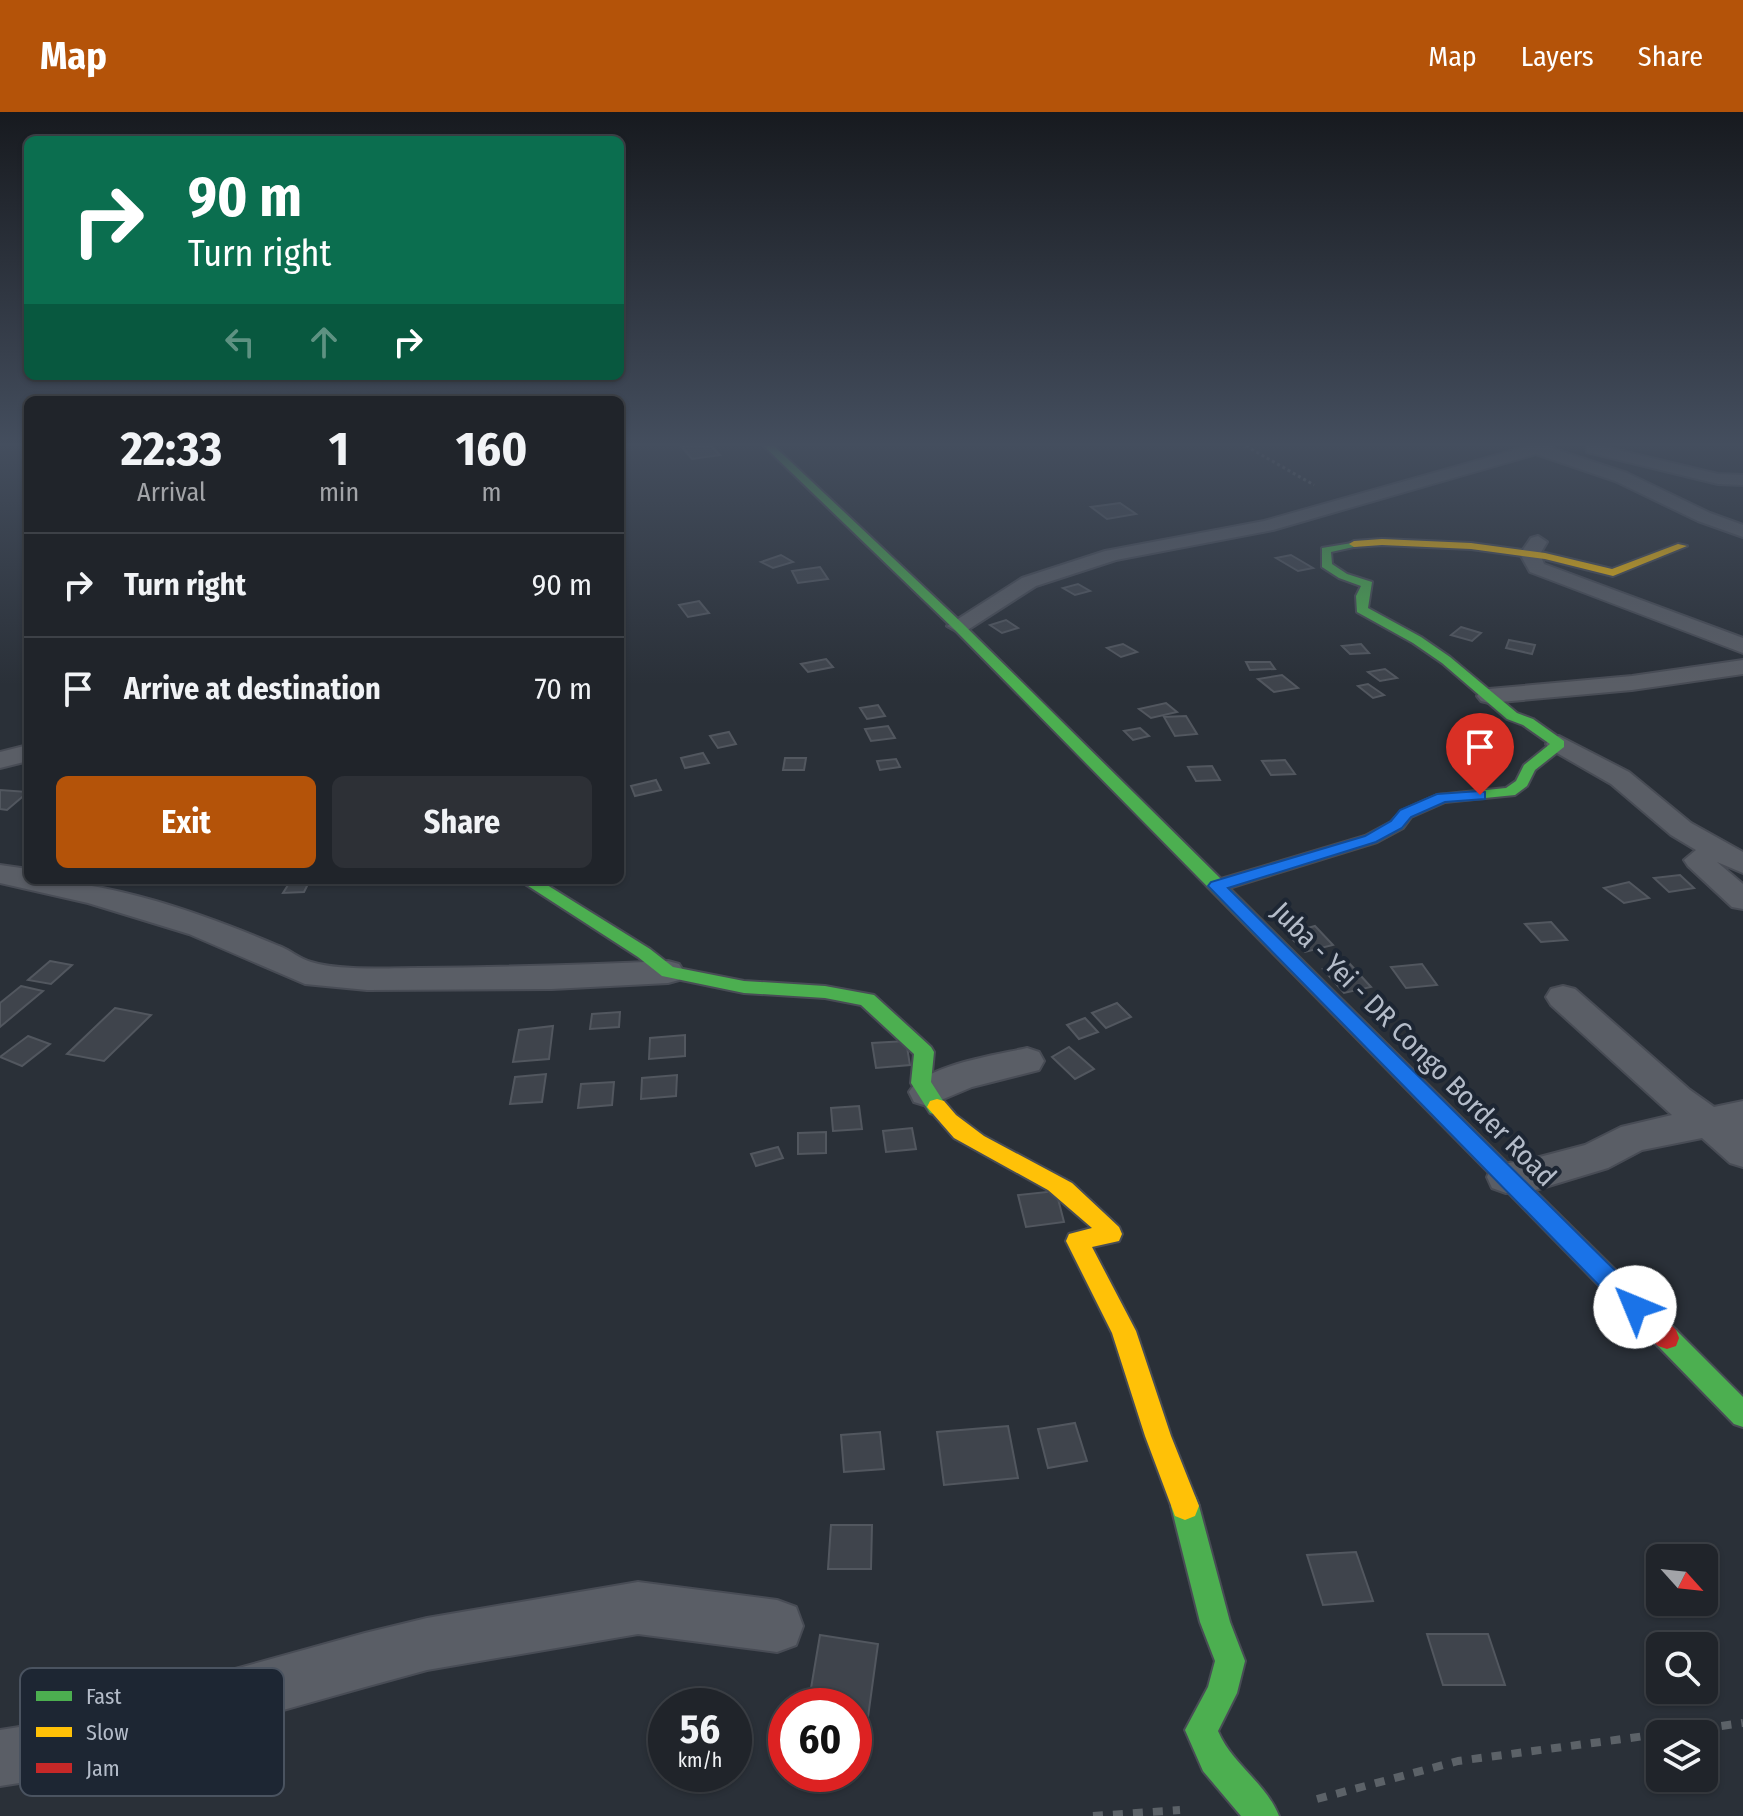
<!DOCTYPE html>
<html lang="en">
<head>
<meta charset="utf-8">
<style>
  :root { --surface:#20242a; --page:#2d3036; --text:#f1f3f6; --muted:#a2a4a8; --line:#3d4147; --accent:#b45309 }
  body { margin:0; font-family:"Fira Sans Condensed",sans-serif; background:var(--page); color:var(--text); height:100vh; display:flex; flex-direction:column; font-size:30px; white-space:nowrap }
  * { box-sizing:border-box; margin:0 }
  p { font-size:26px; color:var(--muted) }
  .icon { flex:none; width:44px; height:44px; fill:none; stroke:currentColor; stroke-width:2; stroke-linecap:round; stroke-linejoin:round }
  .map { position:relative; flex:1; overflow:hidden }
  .sheet { position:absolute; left:24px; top:284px; width:600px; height:488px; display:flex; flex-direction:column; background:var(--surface); border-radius:12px; box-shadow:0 2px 6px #0004,0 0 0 2px var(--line) }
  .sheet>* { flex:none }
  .banner { position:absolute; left:24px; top:24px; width:600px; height:244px; border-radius:12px; box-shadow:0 2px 6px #0004,0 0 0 2px var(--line); background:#0b6e4f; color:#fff; overflow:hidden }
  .needle { width:52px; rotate:117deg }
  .controls { position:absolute; left:1646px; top:1432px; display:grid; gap:16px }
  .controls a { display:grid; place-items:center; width:72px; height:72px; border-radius:12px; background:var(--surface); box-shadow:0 2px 6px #0004,0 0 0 2px var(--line); font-size:40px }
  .speed { position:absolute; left:648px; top:1576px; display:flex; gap:16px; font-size:40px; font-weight:700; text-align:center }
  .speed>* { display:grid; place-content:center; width:104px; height:104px; border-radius:50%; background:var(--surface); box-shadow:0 2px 6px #0004,0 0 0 2px var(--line); line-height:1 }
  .speed small { font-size:20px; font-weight:400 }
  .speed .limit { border:12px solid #d22; background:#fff; color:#111 }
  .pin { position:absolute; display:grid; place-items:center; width:68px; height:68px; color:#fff; margin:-82px -34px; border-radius:50% 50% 50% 0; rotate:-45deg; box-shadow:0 0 8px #0007 }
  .pin .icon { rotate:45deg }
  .me { position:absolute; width:88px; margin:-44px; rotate:315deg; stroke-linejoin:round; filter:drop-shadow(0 0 6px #0008) }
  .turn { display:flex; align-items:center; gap:28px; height:168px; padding:0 32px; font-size:36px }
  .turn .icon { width:104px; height:104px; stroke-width:2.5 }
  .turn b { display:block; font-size:56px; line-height:68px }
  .lanes { display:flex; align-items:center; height:76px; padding:0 32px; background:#0003; justify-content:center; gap:40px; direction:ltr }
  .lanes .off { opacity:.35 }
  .eta { display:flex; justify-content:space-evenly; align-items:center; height:136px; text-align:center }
  .eta b { font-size:48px; font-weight:700; line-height:56px }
  .button { display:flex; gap:16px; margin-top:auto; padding:16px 32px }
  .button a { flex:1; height:92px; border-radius:12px; background:var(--accent); color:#fff; font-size:32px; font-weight:700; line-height:92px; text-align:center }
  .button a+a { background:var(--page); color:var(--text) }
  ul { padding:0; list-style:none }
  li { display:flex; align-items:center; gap:24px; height:104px; padding:0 32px; border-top:2px solid var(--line) }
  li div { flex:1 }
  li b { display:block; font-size:30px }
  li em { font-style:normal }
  header { display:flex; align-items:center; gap:48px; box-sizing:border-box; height:112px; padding:0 40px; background:var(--accent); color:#fff }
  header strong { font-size:38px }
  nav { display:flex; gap:44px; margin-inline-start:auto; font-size:28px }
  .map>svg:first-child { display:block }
  .building { fill:#3f444c; stroke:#52575f; stroke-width:2 }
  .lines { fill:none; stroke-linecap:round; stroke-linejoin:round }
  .street-casing { stroke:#484c55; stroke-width:4 }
  .fast-casing { stroke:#484c55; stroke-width:4 }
  .slow-casing { stroke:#484c55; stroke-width:4 }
  .jam-casing { stroke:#484c55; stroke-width:4 }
  .path-far1 { stroke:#5c6268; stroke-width:3; stroke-dasharray:3 3; stroke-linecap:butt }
  .path { stroke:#5c6268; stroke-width:8; stroke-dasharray:10 10; stroke-linecap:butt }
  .street { fill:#5a5e66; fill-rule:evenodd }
  .fast { fill:#4caf50; fill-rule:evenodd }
  .slow { fill:#ffc107; fill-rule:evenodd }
  .jam { fill:#c62828; fill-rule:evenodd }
  .route { fill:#1a73e8; stroke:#114b97; stroke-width:2 }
  .labels { text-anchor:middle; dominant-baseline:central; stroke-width:8; stroke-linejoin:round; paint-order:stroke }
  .street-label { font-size:28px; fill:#b4bcc9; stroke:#1d2633 }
  .key { fill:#1d2633; stroke:#4a5360; stroke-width:2 }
  .key-label { font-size:22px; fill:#b4bcc9 }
</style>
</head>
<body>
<header>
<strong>Map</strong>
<nav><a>Map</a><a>Layers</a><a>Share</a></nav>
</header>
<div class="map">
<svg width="1743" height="1704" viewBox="0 0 1743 1704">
  <rect width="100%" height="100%" fill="#2a3038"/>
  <!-- building -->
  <g class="building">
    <path d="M681 334H711L720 343 692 347Z"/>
    <path d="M1120 391 1136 402 1107 407 1091 395Z"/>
    <path d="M781 443 793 450 773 456 761 450Z"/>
    <path d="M1291 443 1313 456 1298 459 1276 446Z"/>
    <path d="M820 455 828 467 798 471 792 459Z"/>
    <path d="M1078 472 1090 479 1075 483 1063 476Z"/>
    <path d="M699 489 709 501 688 505 679 493Z"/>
    <path d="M1006 508 1018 516 1002 521 990 513Z"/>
    <path d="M1461 515 1481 521 1472 529 1451 523Z"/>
    <path d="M1509 528 1535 533 1532 542 1506 536Z"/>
    <path d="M1123 532 1137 540 1121 545 1107 536Z"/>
    <path d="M1361 532 1369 541 1350 542 1342 534Z"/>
    <path d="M826 547 833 555 808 560 801 552Z"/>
    <path d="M1246 550H1270L1275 557 1250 558Z"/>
    <path d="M1385 557 1397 566 1380 569 1368 560Z"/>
    <path d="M1282 563 1298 576 1274 580 1258 567Z"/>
    <path d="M1368 572 1384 583 1373 586 1358 574Z"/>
    <path d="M1166 591 1177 600 1151 606 1139 597Z"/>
    <path d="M878 593 885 604 867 607 860 596Z"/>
    <path d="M1186 604 1197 622 1175 624 1164 605Z"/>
    <path d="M888 614 895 626 871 629 865 617Z"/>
    <path d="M1140 616 1149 624 1133 628 1124 619Z"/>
    <path d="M729 620 736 632 718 636 710 624Z"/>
    <path d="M703 641 709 651 685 656 681 646Z"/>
    <path d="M785 646H806L804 658H783Z"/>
    <path d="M896 647 900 655 880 658 877 649Z"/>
    <path d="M1285 648 1295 662 1271 663 1262 649Z"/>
    <path d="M1212 654 1220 668 1196 669 1188 655Z"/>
    <path d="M656 668 661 678 635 684 631 674Z"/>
    <path d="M0 679V678L28 680 7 698 0 697Z"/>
    <path d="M1680 763 1694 776 1669 780 1654 766Z"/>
    <path d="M1629 770 1649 786 1624 791 1604 776Z"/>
    <path d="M308 772 304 780 283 781 288 773Z"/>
    <path d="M1551 810 1567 828 1541 830 1525 812Z"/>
    <path d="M1315 814 1333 833 1305 840 1287 822Z"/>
    <path d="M50 849 72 853 51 872 28 868Z"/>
    <path d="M1349 851 1371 875 1344 881 1323 857Z"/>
    <path d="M1422 852 1437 873 1406 876 1391 855Z"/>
    <path d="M21 874 43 879 0 915V891Z"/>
    <path d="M1117 891 1131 905 1106 916 1092 901Z"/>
    <path d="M115 896 151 903 104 949 67 942Z"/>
    <path d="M620 900 619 915 590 917 592 902Z"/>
    <path d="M1085 906 1098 920 1079 927 1067 913Z"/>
    <path d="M553 914 549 947 513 950 519 918Z"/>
    <path d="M685 923V944L649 947 650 926Z"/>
    <path d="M28 924 50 932 22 954 0 945Z"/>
    <path d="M906 929 910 953 876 956 872 931Z"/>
    <path d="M1069 935 1094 957 1075 967 1052 945Z"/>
    <path d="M546 962 542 990 510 992 515 965Z"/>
    <path d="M677 963 676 984 641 987 642 966Z"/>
    <path d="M614 970 612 993 578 996 581 972Z"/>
    <path d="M859 994 862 1017 833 1019 831 996Z"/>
    <path d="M912 1016 916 1037 886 1040 883 1019Z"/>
    <path d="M826 1020V1041L798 1042V1021Z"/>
    <path d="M778 1035 783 1046 756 1054 751 1042Z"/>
    <path d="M1056 1079 1064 1110 1026 1115 1018 1083Z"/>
    <path d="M1075 1311 1087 1349 1048 1356 1038 1317Z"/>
    <path d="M1008 1314 1018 1366 944 1373 937 1320Z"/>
    <path d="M880 1320 884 1357 844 1360 841 1323Z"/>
    <path d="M831 1413H872L871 1457H828Z"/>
    <path d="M1356 1440 1373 1489 1323 1493 1307 1443Z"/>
    <path d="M1427 1522H1488L1505 1573H1443Z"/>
    <path d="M820 1523 878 1532 868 1605 854 1603V1594H808Z"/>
  </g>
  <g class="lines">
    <!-- street casing -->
    <g class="street-casing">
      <g id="street">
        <path d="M1529 334H1553L1551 336 1627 361 1710 401 1743 413V425L1698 409 1615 369 1536 342 1273 418 1116 448 1036 474 966 519 958 520 947 514 1022 466 1105 439 1264 409Z"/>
        <path d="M1587 334H1601L1718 362 1743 363V373L1718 372 1587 340Z"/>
        <path d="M1538 424 1547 430 1540 442 1544 452 1743 526V541L1530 460 1520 442 1531 426Z"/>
        <path d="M1743 548V562L1632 578 1489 591 1481 589 1477 584 1481 579 1489 577 1632 564Z"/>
        <path d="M1559 624 1629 660 1691 711 1743 740V761L1717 750 1743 772V797L1732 795 1688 754 1684 748 1696 738 1671 723 1611 672 1550 637 1546 632 1550 627Z"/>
        <path d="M28 633V649L0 656V640Z"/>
        <path d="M0 753 28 757V768C110 768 203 802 279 834 290 838 300 847 311 850 338 859 390 856 420 856 503 855 585 853 668 849L679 852 684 860 679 868 668 871 552 877 367 878 305 872 189 822 88 791 0 771Z"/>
        <path d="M1563 874 1575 877 1690 978 1714 995 1743 989V1055L1730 1051 1702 1026 1642 1038 1608 1056 1532 1079 1506 1081 1492 1076 1487 1065 1492 1054 1532 1047 1585 1033 1621 1015 1672 1003 1551 893 1546 885 1551 877Z"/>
        <path d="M1027 936 1039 940 1044 949 1039 958 972 975 927 994 914 990 909 980C924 953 997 943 1027 936Z"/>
        <path d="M638 1470 777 1488 796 1495 803 1514 796 1533 777 1540 638 1522 427 1558 365 1575 237 1611 141 1660 64 1664 0 1674V1618L64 1608 137 1604 228 1559 365 1521 427 1506Z"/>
      </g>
    </g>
    <!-- fast casing -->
    <g class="fast-casing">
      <g id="fast">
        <path d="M764 334H774L962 511 1221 767 1365 724 1391 710 1401 699 1437 683 1506 676 1516 669 1524 653 1550 632 1523 613 1507 607 1442 551 1413 531 1357 500 1356 484 1361 474 1339 466 1322 455V436L1358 430V434L1331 440 1332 452 1347 462 1372 470 1368 496 1421 525 1450 545 1517 601 1533 607 1564 629V635L1535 658 1527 674 1515 683 1445 690 1411 705 1403 716 1377 730 1229 776 1520 1064 1523 1070 1520 1076 1512 1079 1504 1076 954 517Z"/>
        <path d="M519 768H539L650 837 673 855 744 869 825 874 874 883 931 935 934 940 931 970 947 995 944 1001 937 1003 930 1001 911 971 914 942 861 893 825 886 744 881 662 864 638 845Z"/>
        <path d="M1667 1215 1676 1218 1743 1285V1315L1734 1312 1658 1234 1655 1226 1658 1218Z"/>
        <path d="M1185 1380 1195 1384 1199 1394 1230 1510 1245 1549 1237 1581 1218 1619C1232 1652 1266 1671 1279 1704H1241L1203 1659 1185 1618 1208 1575 1215 1549 1200 1510 1171 1394 1175 1384Z"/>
      </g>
    </g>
    <!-- slow casing -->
    <g class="slow-casing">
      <g id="slow">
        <path d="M1382 427 1471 431 1545 441 1612 457 1678 432 1687 434 1613 464 1545 447 1471 437 1382 433 1354 435 1349 432 1354 429Z"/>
        <path d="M937 987 944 989 956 1003 984 1024 1072 1071 1119 1115 1122 1122 1119 1129 1092 1135 1136 1219 1171 1324 1199 1394 1195 1404 1185 1408 1175 1404 1145 1324 1112 1221 1066 1129 1069 1122 1092 1116 1048 1078 954 1026 927 995 930 989Z"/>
      </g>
    </g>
    <!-- jam casing -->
    <g class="jam-casing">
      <path id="jam" d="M1512 1061 1520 1064 1676 1218 1679 1226 1676 1234 1667 1237 1658 1234 1504 1076 1501 1070 1504 1064Z"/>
    </g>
    <!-- path-far1 -->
    <path class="path-far1" d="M1246 334 1314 373"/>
    <!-- path -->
    <g class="path">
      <path d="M1662 1622 1743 1611"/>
      <path d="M1317 1687 1458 1649 1660 1622"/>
      <path d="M1093 1704 1180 1698"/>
    </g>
    <!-- street -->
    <use href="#street" class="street"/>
    <!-- fast -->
    <use href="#fast" class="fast"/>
    <!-- slow -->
    <use href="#slow" class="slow"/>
    <!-- jam -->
    <use href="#jam" class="jam"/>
  </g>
  <!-- sky -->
  <linearGradient id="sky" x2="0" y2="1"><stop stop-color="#171a1f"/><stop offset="0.58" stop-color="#444e5e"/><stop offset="1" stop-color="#444e5e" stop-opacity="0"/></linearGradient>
  <rect width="1743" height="573" fill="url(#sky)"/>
  <!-- route -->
  <path class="route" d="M1480 679 1485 680V687L1445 690 1411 705 1402 716 1376 730 1228 776 1644 1187 1648 1195 1644 1202 1635 1205 1627 1202 1208 774 1211 770 1365 724 1391 709 1400 698 1437 682Z"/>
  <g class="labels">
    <!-- street labels -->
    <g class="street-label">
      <text transform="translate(1414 932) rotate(45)">Juba - Yei - DR Congo Border Road</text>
    </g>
  </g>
  <!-- legend -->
  <rect x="20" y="1556" width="264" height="128" rx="12" class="key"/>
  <rect x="36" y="1579" width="36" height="10" fill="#4caf50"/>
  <rect x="36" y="1615" width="36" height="10" fill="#ffc107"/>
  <rect x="36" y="1651" width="36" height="10" fill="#c62828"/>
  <g class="key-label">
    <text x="86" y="1592">Fast</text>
    <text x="86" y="1628">Slow</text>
    <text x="86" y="1664">Jam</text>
  </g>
</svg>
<div class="controls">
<a><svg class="needle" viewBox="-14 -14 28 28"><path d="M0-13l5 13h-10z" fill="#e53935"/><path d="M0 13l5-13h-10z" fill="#a2a4a8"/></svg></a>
<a><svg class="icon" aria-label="search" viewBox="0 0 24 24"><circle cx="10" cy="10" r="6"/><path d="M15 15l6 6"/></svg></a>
<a><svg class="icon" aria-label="layers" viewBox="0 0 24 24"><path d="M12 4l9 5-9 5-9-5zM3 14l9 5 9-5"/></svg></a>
</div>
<div class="speed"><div>56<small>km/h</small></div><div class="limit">60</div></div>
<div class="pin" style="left:1480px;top:683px;background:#d93025"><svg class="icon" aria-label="arrive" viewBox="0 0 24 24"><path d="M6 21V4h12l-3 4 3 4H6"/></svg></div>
<svg class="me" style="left:1635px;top:1195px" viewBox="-20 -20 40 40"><circle r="19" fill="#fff"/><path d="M0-13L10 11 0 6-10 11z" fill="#1a73e8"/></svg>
<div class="banner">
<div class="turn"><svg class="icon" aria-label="right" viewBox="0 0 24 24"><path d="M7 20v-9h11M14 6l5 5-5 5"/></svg><div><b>90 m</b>Turn right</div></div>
<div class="lanes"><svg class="icon off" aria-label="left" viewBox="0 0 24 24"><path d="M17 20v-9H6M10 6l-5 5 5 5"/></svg><svg class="icon off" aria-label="ahead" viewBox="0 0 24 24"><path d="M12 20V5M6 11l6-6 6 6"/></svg><svg class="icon" aria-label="right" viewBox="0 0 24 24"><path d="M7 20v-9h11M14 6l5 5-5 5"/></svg></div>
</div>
<section class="sheet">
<div class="eta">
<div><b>22:33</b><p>Arrival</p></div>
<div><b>1</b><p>min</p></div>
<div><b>160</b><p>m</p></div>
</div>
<ul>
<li><svg class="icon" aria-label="right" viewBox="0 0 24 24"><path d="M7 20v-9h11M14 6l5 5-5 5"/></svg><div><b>Turn right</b></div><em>90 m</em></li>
<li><svg class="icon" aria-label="arrive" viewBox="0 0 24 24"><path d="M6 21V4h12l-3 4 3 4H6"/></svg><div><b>Arrive at destination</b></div><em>70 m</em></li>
</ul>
<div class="button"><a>Exit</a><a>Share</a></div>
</section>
</div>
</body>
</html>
